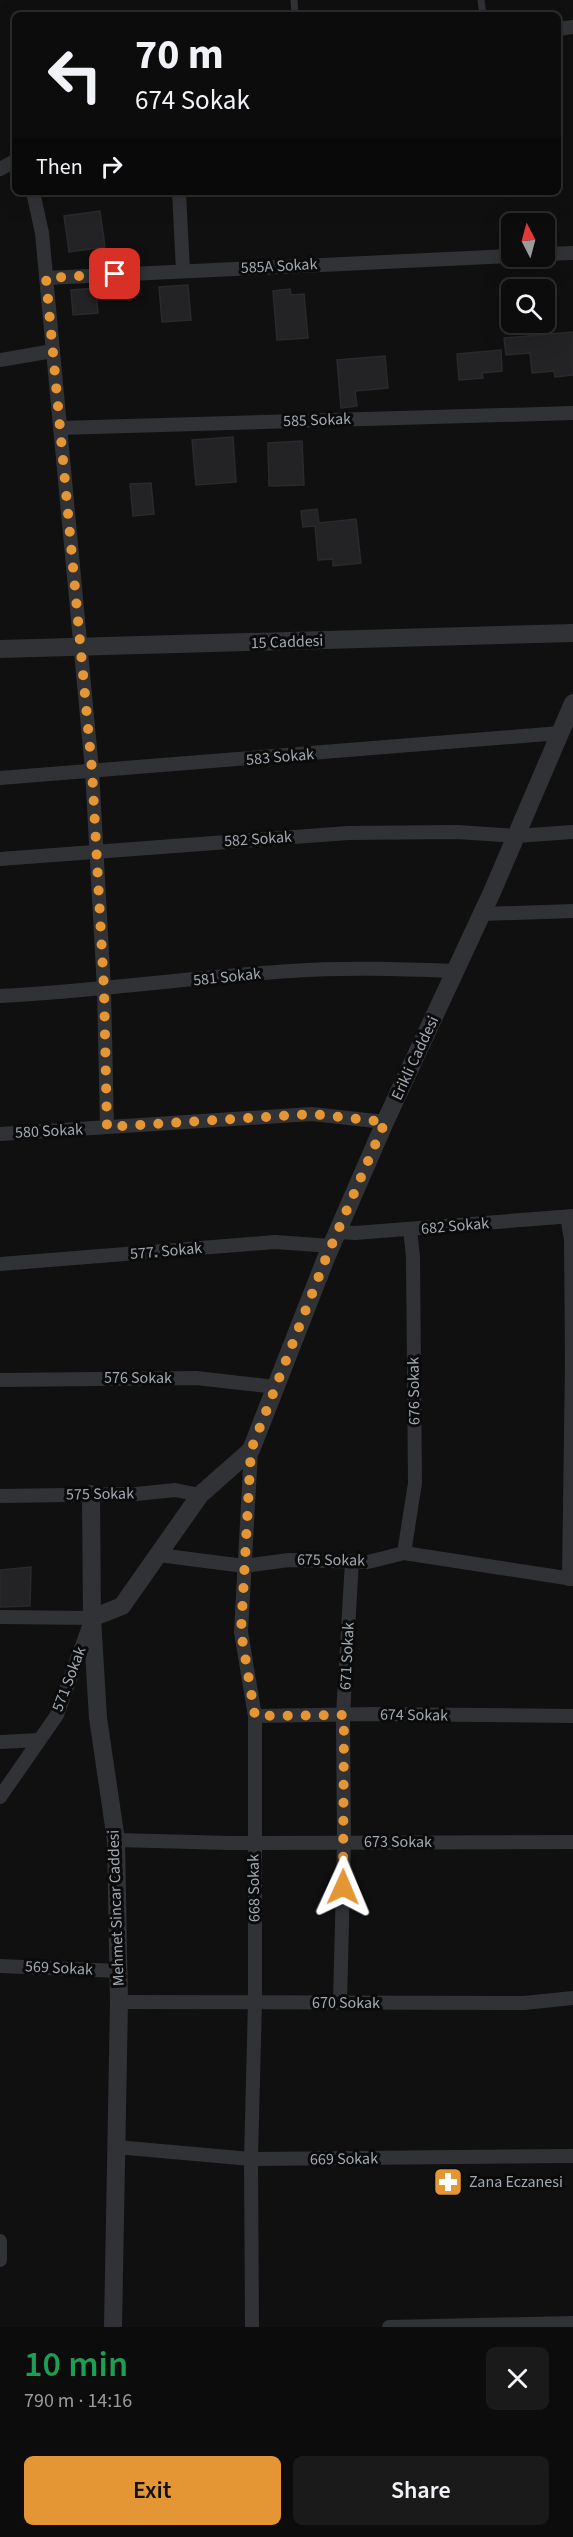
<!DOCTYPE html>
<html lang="en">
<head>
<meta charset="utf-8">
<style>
  :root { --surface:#0c0c0d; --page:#1a1a1b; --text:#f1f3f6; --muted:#9a9b9d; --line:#2c2c2e; --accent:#e49635 }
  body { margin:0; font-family:"Source Sans 3",sans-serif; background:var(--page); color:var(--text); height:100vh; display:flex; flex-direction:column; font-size:22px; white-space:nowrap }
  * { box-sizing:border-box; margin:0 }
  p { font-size:20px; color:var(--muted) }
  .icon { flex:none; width:33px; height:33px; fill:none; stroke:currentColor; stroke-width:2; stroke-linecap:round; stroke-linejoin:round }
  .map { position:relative; height:2327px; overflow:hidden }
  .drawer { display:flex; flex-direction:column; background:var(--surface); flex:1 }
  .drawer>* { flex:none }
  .banner { position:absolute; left:12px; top:12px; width:549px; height:183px; border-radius:9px; box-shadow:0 6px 24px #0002,0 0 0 2px var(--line); background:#0c0c0d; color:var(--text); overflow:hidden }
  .needle { width:39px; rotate:354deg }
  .fabs { position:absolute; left:501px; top:213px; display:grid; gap:12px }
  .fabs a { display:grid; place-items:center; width:54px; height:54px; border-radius:9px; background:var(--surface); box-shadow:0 6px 24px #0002,0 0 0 2px var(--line); font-size:30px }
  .pin { position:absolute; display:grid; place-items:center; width:51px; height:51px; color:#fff; margin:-26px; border-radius:12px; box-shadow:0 3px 9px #0006 }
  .me { position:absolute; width:66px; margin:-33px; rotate:1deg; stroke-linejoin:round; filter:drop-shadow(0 0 4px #0008) }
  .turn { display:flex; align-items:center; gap:21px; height:126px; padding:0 24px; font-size:27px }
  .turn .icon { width:78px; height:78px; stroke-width:2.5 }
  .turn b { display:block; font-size:42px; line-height:51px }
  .then { display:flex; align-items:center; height:57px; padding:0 24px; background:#0003; gap:12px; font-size:22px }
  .round { display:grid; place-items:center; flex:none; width:63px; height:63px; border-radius:9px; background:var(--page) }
  .headline { display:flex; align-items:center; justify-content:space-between; height:102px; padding:0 24px }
  h1 { font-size:36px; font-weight:600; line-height:45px; color:#1e9e55 }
  .action { display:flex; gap:12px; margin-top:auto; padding:12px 24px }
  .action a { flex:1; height:69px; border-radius:9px; background:var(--accent); color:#111; font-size:24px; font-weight:600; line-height:69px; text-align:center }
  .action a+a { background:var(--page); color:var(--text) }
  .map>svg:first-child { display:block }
  .building { fill:#232325; stroke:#2a2a2d; stroke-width:1.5 }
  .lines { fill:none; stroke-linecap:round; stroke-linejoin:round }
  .service { stroke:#313236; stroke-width:7 }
  .minor { stroke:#313236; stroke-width:14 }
  .tertiary { stroke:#313236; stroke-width:18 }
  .route { stroke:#e49635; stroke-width:10; stroke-dasharray:0 18 }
  .labels { text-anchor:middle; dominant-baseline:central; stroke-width:6; stroke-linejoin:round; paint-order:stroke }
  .street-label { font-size:16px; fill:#a2a8b1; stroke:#0b0b0c }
  .poi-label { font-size:16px; fill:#a2a8b1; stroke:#0b0b0c; text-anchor:start }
</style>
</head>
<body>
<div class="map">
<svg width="573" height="2327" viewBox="0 0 573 2327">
  <rect width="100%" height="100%" fill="#101011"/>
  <!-- building -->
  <g class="building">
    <path d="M100 211 105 247 69 252 64 216Z"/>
    <path d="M188 285 191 320 162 322 159 287Z"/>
    <path d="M96 288 98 313 73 315 71 290Z"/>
    <path d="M290 289 291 295 304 294 308 338 277 340 273 291Z"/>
    <path d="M573 332V375L555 377 554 371 532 373 530 353 506 355 504 338Z"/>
    <path d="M501 350 502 371 482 373 483 378 459 380 457 354Z"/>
    <path d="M385 356 388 388 355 391 357 406 341 408 337 360Z"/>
    <path d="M233 437 236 482 196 485 192 440Z"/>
    <path d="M302 441 304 485 269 486 268 443Z"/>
    <path d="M151 483 154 514 133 516 130 484Z"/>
    <path d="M317 509 319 523 356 519 361 563 333 566V559L318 560 315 526 303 527 301 511Z"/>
    <path d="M31 1567 30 1606 0 1607V1570Z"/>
  </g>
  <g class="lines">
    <!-- service -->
    <g class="service">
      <path d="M294 0 295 15"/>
      <path d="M481 0 483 15"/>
    </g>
    <!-- minor -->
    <g class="minor">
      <path d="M558 29 573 27"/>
      <path d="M0 169 15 161"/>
      <path d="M33 192 42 233 92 770 104 989 107 1127"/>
      <path d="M179 192 183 271"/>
      <path d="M544 254 573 253"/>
      <path d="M46 278 512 256"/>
      <path d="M0 360 53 351"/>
      <path d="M60 428 573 413"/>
      <path d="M0 778 560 733"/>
      <path d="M0 859 348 833 457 832 516 836 573 832"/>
      <path d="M482 914 573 911"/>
      <path d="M0 996C97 991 194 977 291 971 346 967 401 969 455 971"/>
      <path d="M0 1134 312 1114 385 1122"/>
      <path d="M567 1217 571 1239 572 1360 569 1579"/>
      <path d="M338 1232 355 1233 573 1216"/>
      <path d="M0 1264 275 1242 331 1246"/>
      <path d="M0 1380 196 1378 276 1387"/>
      <path d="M251 1450 241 1632 255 1716V2002L251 2159 252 2327"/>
      <path d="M0 1496 136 1494 175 1490 200 1495"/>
      <path d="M404 1553 415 1483 413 1257 410 1229"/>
      <path d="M159 1555 244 1566 289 1560 368 1562 404 1553 573 1579"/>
      <path d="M0 1617 92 1618 57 1715 0 1797"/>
      <path d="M255 1716 373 1714 573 1716"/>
      <path d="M0 1742 39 1740"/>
      <path d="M116 1840 230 1843 573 1842"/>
      <path d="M0 1966 118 1971"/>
      <path d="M119 2002 524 2003 573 1998"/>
      <path d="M340 2003 344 1842 343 1715 352 1561"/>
      <path d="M116 2147 251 2159 573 2156"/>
      <path d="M0 2241V2260"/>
      <path d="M389 2327 573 2323"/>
    </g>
    <!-- tertiary -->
    <g class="tertiary">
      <path d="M0 649 573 633"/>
      <path d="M91 1494 92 1618 98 1718 116 1840 119 2002 113 2327"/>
      <path d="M92 1618 122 1606 200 1495 251 1450 326 1258 385 1122 492 892 573 703"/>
    </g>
  </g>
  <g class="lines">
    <!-- route -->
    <path class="route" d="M115 274 46 278 92 770 104 989 107 1127 312 1114 385 1122 326 1258 251 1450 241 1632 255 1716 344 1715 343 1887"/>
  </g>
  <!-- icons -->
  <defs>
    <g id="pharmacy-square" transform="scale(1.5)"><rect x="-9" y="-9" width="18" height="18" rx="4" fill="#e49635" stroke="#0b0b0c"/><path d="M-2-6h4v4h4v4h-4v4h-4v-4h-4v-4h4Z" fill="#fff"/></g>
  </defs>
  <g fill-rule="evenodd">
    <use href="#pharmacy-square" x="448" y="2182"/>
  </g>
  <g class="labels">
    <!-- street labels -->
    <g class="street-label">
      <text transform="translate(279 266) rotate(-3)">585A Sokak</text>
      <text transform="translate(317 420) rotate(-2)">585 Sokak</text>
      <text transform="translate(287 642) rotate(-2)">15 Caddesi</text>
      <text transform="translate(280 757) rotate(-5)">583 Sokak</text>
      <text transform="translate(258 839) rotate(-4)">582 Sokak</text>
      <text transform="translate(227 977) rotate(-6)">581 Sokak</text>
      <text transform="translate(415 1058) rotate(-65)">Erikli Caddesi</text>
      <text transform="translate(49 1131) rotate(-3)">580 Sokak</text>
      <text transform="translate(455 1226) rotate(-5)">682 Sokak</text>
      <text transform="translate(166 1251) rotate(-5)">577. Sokak</text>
      <text x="138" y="1378">576 Sokak</text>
      <text transform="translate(414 1391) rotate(-91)">676 Sokak</text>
      <text transform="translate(100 1494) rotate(-1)">575 Sokak</text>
      <text transform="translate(331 1560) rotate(1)">675 Sokak</text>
      <text transform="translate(347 1656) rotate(-87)">671 Sokak</text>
      <text transform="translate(69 1679) rotate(-69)">571 Sokak</text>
      <text transform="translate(414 1715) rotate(1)">674 Sokak</text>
      <text x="398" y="1842">673 Sokak</text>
      <text transform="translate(254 1888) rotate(-91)">668 Sokak</text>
      <text transform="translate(116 1908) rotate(-92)">Mehmet Sincar Caddesi</text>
      <text transform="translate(59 1968) rotate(3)">569 Sokak</text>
      <text x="346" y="2003">670 Sokak</text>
      <text transform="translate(344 2159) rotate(-1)">669 Sokak</text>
    </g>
    <!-- poi labels -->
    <g class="poi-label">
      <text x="469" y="2182">Zana Eczanesi</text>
    </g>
  </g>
</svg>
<div class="fabs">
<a><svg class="needle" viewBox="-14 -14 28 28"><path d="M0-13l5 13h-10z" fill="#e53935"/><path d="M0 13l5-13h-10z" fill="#9a9b9d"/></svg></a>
<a><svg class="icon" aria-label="search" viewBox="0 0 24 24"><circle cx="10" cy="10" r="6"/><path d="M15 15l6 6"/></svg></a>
</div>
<div class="pin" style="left:115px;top:274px;background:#d93025"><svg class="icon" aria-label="arrive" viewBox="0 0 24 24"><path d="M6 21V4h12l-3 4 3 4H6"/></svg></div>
<svg class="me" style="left:343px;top:1887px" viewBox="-20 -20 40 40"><path d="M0-17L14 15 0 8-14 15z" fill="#e49635" stroke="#fff" stroke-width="4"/></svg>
<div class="banner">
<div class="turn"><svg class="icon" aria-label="left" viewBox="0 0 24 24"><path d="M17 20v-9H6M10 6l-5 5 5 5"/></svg><div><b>70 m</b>674 Sokak</div></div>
<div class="then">Then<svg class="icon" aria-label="right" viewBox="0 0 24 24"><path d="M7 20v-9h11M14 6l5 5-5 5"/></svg></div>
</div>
</div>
<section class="drawer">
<div class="headline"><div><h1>10 min</h1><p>790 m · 14:16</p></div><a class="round"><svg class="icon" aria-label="close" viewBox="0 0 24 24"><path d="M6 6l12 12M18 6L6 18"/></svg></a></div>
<div class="action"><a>Exit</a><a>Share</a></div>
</section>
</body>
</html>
